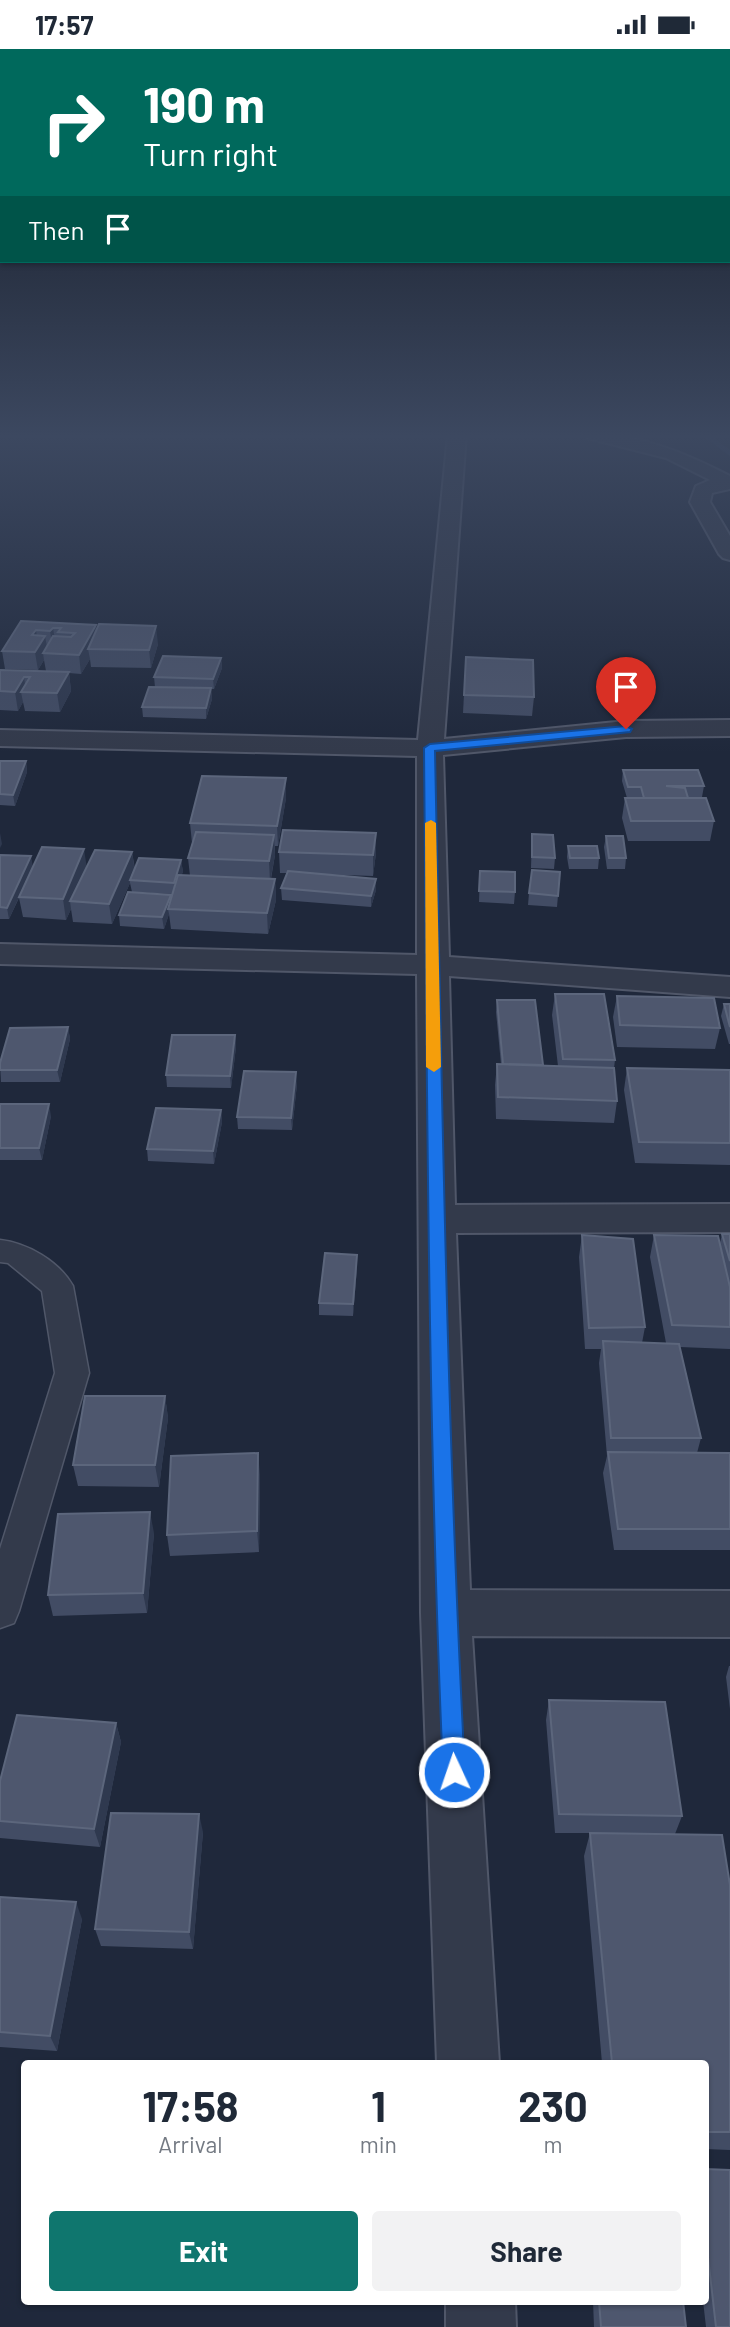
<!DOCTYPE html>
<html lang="en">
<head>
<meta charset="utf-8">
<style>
  :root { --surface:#fff; --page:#f2f2f3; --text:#1f2937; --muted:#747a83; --accent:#0f766e }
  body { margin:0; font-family:Barlow,sans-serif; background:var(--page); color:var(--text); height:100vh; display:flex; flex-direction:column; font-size:26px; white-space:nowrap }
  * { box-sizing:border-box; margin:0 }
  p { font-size:23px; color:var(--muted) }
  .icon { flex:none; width:38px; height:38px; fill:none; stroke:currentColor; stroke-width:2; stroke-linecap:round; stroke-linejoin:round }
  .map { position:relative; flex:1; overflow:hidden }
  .sheet { position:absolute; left:21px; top:2011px; width:688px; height:245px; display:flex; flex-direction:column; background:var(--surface); border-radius:7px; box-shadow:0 2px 5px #0004 }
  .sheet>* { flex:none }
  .top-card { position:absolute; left:0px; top:0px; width:732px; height:214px; box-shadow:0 2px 5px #0004; background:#00695c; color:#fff; overflow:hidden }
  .pin { position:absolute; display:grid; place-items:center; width:60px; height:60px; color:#fff; margin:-72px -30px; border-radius:50% 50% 50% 0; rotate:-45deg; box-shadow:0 0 7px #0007 }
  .pin .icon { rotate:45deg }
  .me { position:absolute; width:77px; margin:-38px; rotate:357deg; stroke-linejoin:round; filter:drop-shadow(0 0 5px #0008) }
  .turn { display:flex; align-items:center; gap:24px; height:147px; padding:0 28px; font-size:32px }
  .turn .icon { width:91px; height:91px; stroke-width:2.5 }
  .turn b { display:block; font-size:49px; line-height:60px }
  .then { display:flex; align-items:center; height:66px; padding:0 28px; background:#0003; gap:14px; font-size:26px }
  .eta { display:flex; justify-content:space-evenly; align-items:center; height:119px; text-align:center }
  .eta b { font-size:42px; font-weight:700; line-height:49px }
  .action { display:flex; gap:14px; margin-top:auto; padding:14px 28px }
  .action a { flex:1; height:80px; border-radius:7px; background:var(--accent); color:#fff; font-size:28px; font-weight:700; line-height:80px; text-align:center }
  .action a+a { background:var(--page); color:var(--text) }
  .status { display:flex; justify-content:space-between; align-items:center; height:49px; padding:0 35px; background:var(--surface); direction:ltr }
  .status svg { height:19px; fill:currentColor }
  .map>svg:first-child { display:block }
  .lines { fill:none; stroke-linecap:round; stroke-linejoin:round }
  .stream { fill:#2f3e62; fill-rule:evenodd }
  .service-casing { stroke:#505769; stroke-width:3 }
  .minor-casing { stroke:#505769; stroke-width:4 }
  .service { fill:#333a4b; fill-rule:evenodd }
  .minor { fill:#333a4b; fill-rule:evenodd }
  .wall { fill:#424c64 }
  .shaded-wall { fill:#2f394f }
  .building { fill:#4e576e; stroke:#5c667c; stroke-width:2 }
  .route { fill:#1a73e8; stroke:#114b97; stroke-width:2 }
  .slow { fill:#f59e0b }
</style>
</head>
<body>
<div class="status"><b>17:57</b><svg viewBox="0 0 49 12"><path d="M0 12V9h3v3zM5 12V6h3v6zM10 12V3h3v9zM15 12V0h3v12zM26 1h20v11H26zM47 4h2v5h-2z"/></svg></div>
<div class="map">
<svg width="730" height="2278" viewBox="0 0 730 2278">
  <rect width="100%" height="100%" fill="#1f283b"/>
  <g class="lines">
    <!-- stream -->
    <path class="stream" d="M700 385H709L730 401V407Z"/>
    <!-- service casing -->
    <g class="service-casing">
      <path id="service" d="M0 1191C27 1194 59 1212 73 1237L89 1324 19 1562 14 1574 0 1579V1500L55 1324 42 1242 8 1214 0 1213Z"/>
    </g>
    <!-- minor casing -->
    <g class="minor-casing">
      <g id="minor">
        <path d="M448 385H466L444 690 626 672 730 671V687L626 688 443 706 449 908 730 928V948L449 927 455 1156 730 1155V1183L456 1184 470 1541 730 1542V1588L472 1587 499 2014H437L421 1564 417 925 0 915V895L417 906V707L0 697V681L418 691Z"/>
        <path d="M584 385C640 385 681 402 730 427V440L712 444 710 453 730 487V511L723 509 719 505 690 453 696 437 710 431 666 409 587 389Z"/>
        <path d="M446 2252H515L516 2278H446Z"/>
      </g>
    </g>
    <!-- service -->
    <use href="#service" class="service"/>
    <!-- minor -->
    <use href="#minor" class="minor"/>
  </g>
  <!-- wall -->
  <g class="wall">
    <path d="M21 572 97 581 158 595 151 619 91 618 90 610 81 625 69 624 71 642 60 663 25 662 23 653 18 662 0 661V621L46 622 44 611 38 621 5 620 2 602Z"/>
    <path d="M466 608 534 648 532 667 463 664Z"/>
    <path d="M221 609 222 619 214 640H211L212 650 206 670 143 668 142 658 155 638 154 628Z"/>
    <path d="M0 712H26L27 723 15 757 0 756Z"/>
    <path d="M623 721 704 737 702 748H687L714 772 710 792H628L622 769 625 749H627L622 732Z"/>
    <path d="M286 729V749L278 797H275V806L271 830H275L276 851 268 885 171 880 169 865 164 880 120 877 119 866 171 850 173 845 132 843 130 834 112 875 73 873 71 860 66 871 23 868 19 849 9 870H0V806L33 817H87L132 803 135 820 181 811 183 823 181 826 190 827 188 809 192 794 190 774Z"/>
    <path d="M376 784V804L373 827 314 825 376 830V841L371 858 282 851 281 839 287 824H280L279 803Z"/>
    <path d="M532 785 555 809 554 820 531 819Z"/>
    <path d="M606 787 626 809 625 820H607L604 798Z"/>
    <path d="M568 797 599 809 598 820H569L567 808Z"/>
    <path d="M480 822 515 843 514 855 479 853Z"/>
    <path d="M560 823 557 858 528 856 529 844Z"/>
    <path d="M555 945 615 1011 614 1019 617 1052 614 1074 496 1070 495 1036 497 1015H501L496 963 497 951 543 1016 558 1017 552 966Z"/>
    <path d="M617 947 720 979 715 1000 617 998 613 968Z"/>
    <path d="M724 955H730V995H729L721 967Z"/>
    <path d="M68 978 70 990 60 1033H1L0 1014Z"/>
    <path d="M235 986 236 998 231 1039 167 1038 166 1026Z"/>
    <path d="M627 1019 730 1021V1116L635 1114 624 1041Z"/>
    <path d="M297 1035 292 1081 238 1080 237 1068Z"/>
    <path d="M0 1055 51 1067 42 1111H0Z"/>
    <path d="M221 1061 222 1073 214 1115 148 1112 147 1100Z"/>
    <path d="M722 1185H730V1300L680 1298 701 1389 697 1404H730V1501H614L603 1424 607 1407 599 1314 601 1300H585L579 1208 582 1186 645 1278 642 1294H666L650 1208 654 1186 720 1194Z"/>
    <path d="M357 1218 353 1267 319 1266V1254Z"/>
    <path d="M165 1347 168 1369 159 1438 78 1437 73 1416Z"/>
    <path d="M260 1425 259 1503 170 1507 167 1486Z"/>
    <path d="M154 1484 147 1564 53 1567 48 1546Z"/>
    <path d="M729 1617H730V1660L726 1628Z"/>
    <path d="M549 1651 682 1767 675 1785 730 1836V2101L705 2100V2014H602L584 1807 590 1784H555L546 1671Z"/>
    <path d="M116 1674 121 1693 100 1798 0 1789V1732Z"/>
    <path d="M203 1783 193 1900 101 1897 95 1880Z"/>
    <path d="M0 1848 82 1870 57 2002 0 1998Z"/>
    <path d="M705 2120 730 2278H706L703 2252H705Z"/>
    <path d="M593 2252H683L686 2278H594Z"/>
  </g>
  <!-- shaded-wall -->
  <g class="shaded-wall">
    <path d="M96 576 98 594 88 600 90 610 81 625 79 606Z"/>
    <path d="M156 577 158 595 151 619 149 601Z"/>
    <path d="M53 579 56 597 53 600 50 582Z"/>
    <path d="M36 581 38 598 45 587 48 604H43L44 611 38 621 32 586Z"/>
    <path d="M221 609 222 619 214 640 213 630Z"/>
    <path d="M69 623 71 642 60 663 57 644Z"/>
    <path d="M24 628 26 643H21L23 653 18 662 15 643Z"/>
    <path d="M211 639 212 650 206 670V659Z"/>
    <path d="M26 712 27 723 15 757 13 746Z"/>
    <path d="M286 729V749L278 797 277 777Z"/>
    <path d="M0 784 2 795 0 799Z"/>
    <path d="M376 784V804L373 827V806Z"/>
    <path d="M274 786 275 806 270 833 269 812Z"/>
    <path d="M84 800 87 820 70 852 71 860 66 871 63 850Z"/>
    <path d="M132 803 135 823 130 831V834L112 875 109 855Z"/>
    <path d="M31 807 33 818 9 870 7 859Z"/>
    <path d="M181 811 183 823 175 845 174 834Z"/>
    <path d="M275 830 276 851 268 885 267 864Z"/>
    <path d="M376 830V841L371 858V847Z"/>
    <path d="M171 846 172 857 168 860 169 865 164 880 162 868Z"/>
    <path d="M68 978 70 990 60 1033 57 1021Z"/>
    <path d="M235 986 236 998 231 1039 230 1027Z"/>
    <path d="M296 1023 297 1035 292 1081 291 1069Z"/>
    <path d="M49 1055 51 1067 42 1111 39 1099Z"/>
    <path d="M221 1061 222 1073 214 1115 213 1102Z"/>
    <path d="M357 1206V1218L353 1267V1255Z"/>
    <path d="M165 1347 168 1369 159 1438 155 1416Z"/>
    <path d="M258 1404 260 1425 259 1503 257 1482Z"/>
    <path d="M150 1463 154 1484 147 1564 143 1544Z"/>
    <path d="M116 1674 121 1693 100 1798 94 1780Z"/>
    <path d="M199 1765 203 1783 193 1900 189 1883Z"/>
    <path d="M76 1853 82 1870 57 2002 50 1987Z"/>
  </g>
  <!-- building -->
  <g class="building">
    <path d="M21 572 96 576 79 606 43 604 53 587 71 588 75 584 58 583 61 579H53L50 582 36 581 32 586 45 587 35 603 2 602Z"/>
    <path d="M99 575 156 577 149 601 88 600Z"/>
    <path d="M163 607 221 609 213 630 154 628Z"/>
    <path d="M466 608 533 611 534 648 464 646Z"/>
    <path d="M0 621 69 623 57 644 21 643 30 628H24L15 643 0 642Z"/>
    <path d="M149 638 211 639 206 659 142 658Z"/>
    <path d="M0 712H26L13 746 0 745Z"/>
    <path d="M623 721H698L704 737H666L685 739 688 749H644L641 738H628Z"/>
    <path d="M202 727 286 729 277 777 190 774Z"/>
    <path d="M625 749H706L714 772H631Z"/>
    <path d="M283 781 376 784 373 806 279 803Z"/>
    <path d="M196 783 274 786 269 812 188 809Z"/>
    <path d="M532 785 553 786 555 809 532 808Z"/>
    <path d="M606 787H623L626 809H609Z"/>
    <path d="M568 797H597L599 809H570Z"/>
    <path d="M42 798 84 800 63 850 19 848Z"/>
    <path d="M95 801 132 803 109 855 70 852Z"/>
    <path d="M0 806 31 807 7 859 0 858Z"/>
    <path d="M139 809 181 811 174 834 130 831Z"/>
    <path d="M532 821 560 823 558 847 529 844Z"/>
    <path d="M288 822 376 830 371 847 281 839Z"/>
    <path d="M480 822 515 823V843L479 842Z"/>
    <path d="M178 826 275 830 267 864 168 860Z"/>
    <path d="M128 843 171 846 162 868 119 866Z"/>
    <path d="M555 945H604L615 1011 563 1010Z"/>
    <path d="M617 947 714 949 720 979 620 976Z"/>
    <path d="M497 951H535L543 1016 503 1015Z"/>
    <path d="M724 955H730V978Z"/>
    <path d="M68 978 57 1021H0V1014L10 979Z"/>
    <path d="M172 986H235L230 1027 166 1026Z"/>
    <path d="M497 1015 614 1019 617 1052 498 1048Z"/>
    <path d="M627 1019 730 1021V1094L639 1093Z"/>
    <path d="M244 1022 296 1023 291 1069 237 1068Z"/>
    <path d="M0 1055H49L39 1099H0Z"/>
    <path d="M156 1059 221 1061 213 1102 147 1100Z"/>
    <path d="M722 1185H730V1212Z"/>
    <path d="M582 1186 633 1190 645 1278 589 1279Z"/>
    <path d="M654 1186 718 1187 730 1238V1278L672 1276Z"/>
    <path d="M325 1204 357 1206 353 1255 319 1254Z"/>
    <path d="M603 1292 679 1295 701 1389H611Z"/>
    <path d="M85 1347H165L155 1416H73Z"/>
    <path d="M608 1403 730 1404V1480H618Z"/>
    <path d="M258 1404 257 1482 167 1486 171 1407Z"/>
    <path d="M150 1463 143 1544 48 1546 58 1465Z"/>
    <path d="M549 1651 665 1653 682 1767 559 1765Z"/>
    <path d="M17 1666 116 1674 94 1780 0 1772V1732Z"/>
    <path d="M111 1764 199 1765 189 1883 95 1880Z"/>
    <path d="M590 1784 722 1786 730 1836V2083H705V2014H612Z"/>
    <path d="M0 1848 76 1853 50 1987 0 1983Z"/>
    <path d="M705 2120 730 2121V2278H716L705 2182Z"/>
    <path d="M599 2252H683L686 2278H601Z"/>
  </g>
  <!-- sky -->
  <linearGradient id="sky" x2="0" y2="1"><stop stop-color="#111620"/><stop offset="0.55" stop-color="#3c4860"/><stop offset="1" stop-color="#3c4860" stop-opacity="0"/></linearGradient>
  <rect width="730" height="704" fill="url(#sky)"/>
  <!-- route -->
  <path class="route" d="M626 677 632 680 630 683 435 702C442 1042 447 1383 465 1723L462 1731 454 1734 446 1731 443 1723C428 1382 427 1040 424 699L430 695Z"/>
  <!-- slow -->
  <path class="slow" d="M431 771 436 774 441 1018 434 1023 426 1018 425 774Z"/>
</svg>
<div class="pin" style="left:626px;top:680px;background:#d93025"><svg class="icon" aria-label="arrive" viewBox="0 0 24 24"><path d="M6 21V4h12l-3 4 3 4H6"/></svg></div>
<svg class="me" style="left:454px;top:1723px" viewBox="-20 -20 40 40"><circle r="17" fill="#1a73e8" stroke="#fff" stroke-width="3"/><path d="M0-11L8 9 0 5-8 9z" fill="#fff"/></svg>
<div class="top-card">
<div class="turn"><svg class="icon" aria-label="right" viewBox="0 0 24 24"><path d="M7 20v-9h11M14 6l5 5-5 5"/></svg><div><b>190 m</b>Turn right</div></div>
<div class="then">Then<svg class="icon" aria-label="arrive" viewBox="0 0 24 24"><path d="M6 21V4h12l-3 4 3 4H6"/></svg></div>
</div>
<section class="sheet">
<div class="eta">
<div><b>17:58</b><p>Arrival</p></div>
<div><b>1</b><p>min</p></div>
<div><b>230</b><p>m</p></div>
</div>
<div class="action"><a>Exit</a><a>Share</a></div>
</section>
</div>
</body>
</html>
